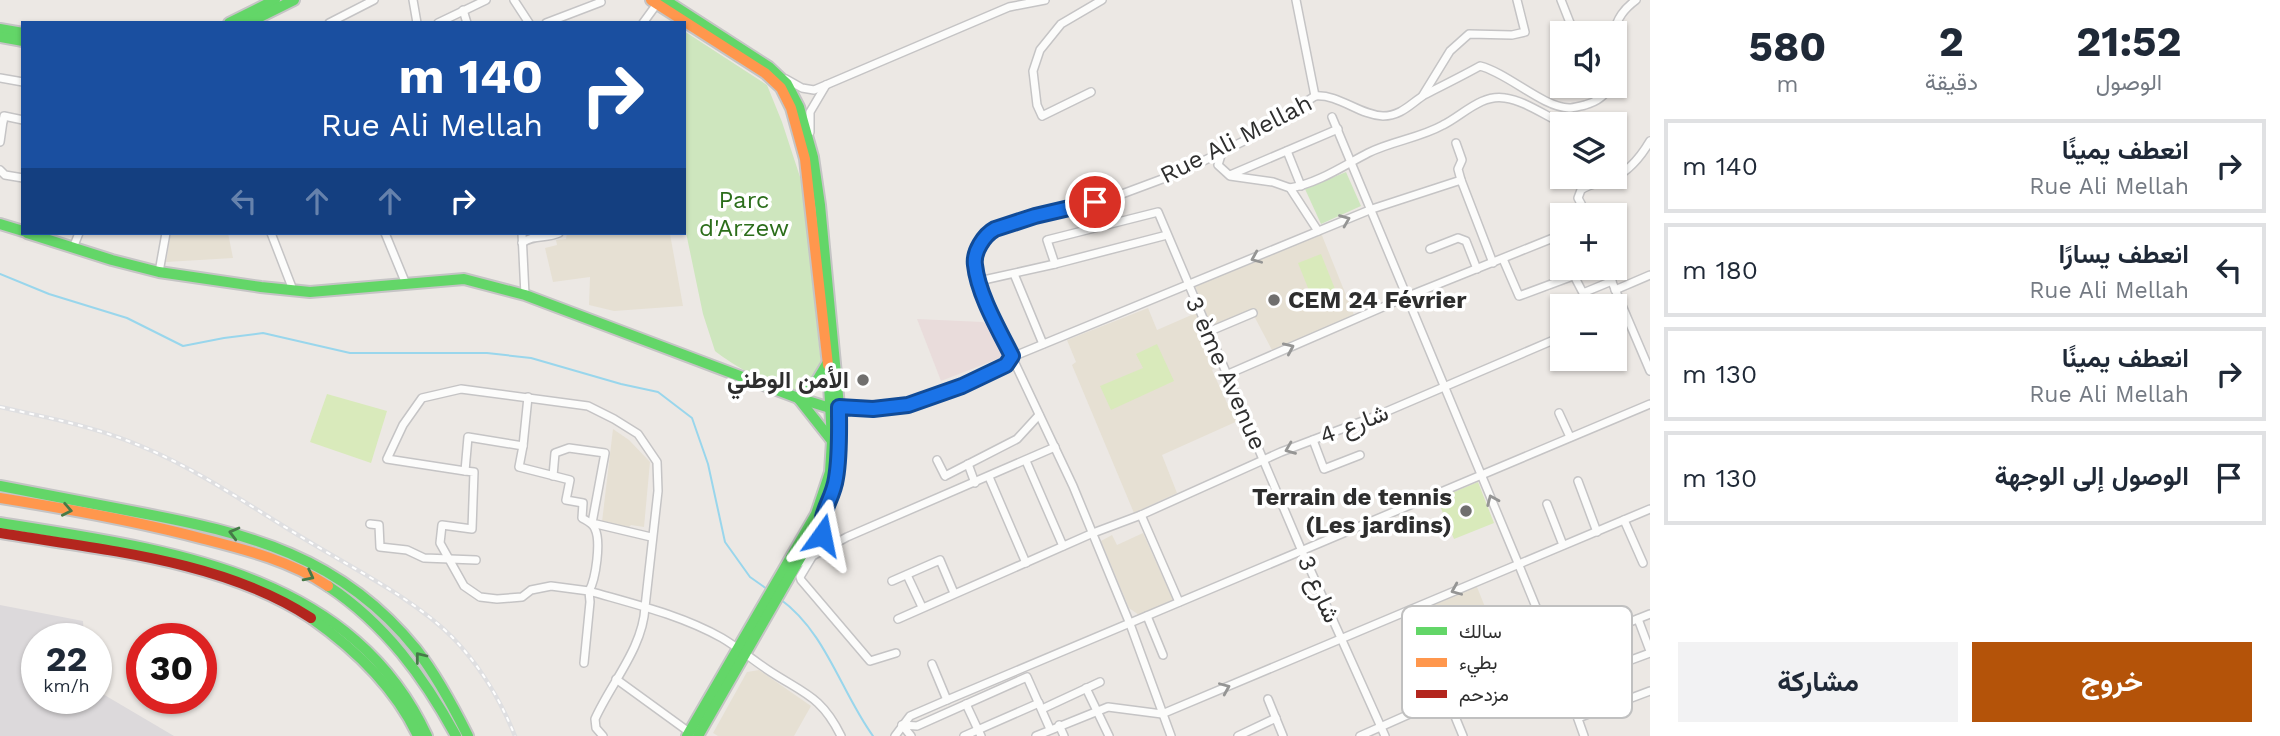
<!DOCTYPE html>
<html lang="ar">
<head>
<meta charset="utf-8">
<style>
  :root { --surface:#fff; --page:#f2f2f3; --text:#1f2937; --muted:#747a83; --line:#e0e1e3; --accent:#b45309 }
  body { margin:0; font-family:"Work Sans",Vazirmatn,sans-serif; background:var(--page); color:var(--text); direction:rtl; height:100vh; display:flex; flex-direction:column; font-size:26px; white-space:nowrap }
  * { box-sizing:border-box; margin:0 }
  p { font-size:23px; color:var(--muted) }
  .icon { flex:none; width:38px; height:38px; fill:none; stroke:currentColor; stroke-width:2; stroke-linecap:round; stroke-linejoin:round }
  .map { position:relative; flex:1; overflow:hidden; direction:ltr }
  .panel { display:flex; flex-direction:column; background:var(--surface); width:630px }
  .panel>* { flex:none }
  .top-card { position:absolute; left:21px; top:21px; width:665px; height:214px; border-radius:0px; box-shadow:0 2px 5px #0004; direction:rtl; background:#1a4fa0; color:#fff; overflow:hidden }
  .fabs { position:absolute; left:1550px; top:21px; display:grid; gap:14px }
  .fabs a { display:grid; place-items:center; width:77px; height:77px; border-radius:0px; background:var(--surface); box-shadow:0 2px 5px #0004; font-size:35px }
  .speed { position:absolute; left:21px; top:623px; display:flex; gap:14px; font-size:35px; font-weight:700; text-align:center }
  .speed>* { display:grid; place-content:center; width:91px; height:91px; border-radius:50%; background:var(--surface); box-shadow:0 2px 5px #0004; line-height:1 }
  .speed small { font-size:18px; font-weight:400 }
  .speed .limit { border:10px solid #d22; background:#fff; color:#111 }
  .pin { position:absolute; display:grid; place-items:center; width:60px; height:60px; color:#fff; margin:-30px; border:4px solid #fff; border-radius:50%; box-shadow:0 2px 7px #0007 }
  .me { position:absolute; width:77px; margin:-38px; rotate:12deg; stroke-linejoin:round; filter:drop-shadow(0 0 5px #0008) }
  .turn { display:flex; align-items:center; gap:24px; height:147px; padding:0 28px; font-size:32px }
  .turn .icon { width:91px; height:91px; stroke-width:2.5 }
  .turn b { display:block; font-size:49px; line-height:60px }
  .lanes { display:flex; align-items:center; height:66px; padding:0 28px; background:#0003; justify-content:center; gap:35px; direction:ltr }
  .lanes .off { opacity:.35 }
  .eta { display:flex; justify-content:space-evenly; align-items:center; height:119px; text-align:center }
  .eta b { font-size:42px; font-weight:700; line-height:49px }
  .button { display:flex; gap:14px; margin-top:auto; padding:14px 28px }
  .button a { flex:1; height:80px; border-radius:0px; background:var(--accent); color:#fff; font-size:28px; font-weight:700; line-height:80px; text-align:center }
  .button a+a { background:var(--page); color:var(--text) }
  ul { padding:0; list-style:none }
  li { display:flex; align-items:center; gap:21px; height:94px; margin:0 14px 10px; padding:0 14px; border:4px solid var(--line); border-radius:0px }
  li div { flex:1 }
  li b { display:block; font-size:26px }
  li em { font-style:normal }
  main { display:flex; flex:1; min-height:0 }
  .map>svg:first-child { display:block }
  .industrial { fill:#dcd9db }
  .education { fill:#e6e0d3 }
  .medical { fill:#e9dcdb }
  .green { fill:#cee6be }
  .pitch { fill:#d9eabb }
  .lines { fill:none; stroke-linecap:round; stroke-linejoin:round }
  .stream { stroke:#99d6ec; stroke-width:2 }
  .street-casing { stroke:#c5c4c5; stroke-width:10 }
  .fast-casing { stroke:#c5c4c5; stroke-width:14 }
  .slow-casing { stroke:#c5c4c5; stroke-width:14 }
  .jam-casing { stroke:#c5c4c5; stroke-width:14 }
  .street { stroke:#fcfcfb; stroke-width:7 }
  .fast { stroke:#63d668; stroke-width:10 }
  .slow { stroke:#ff974d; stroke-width:10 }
  .jam { stroke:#b3261e; stroke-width:10 }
  .rail-casing { stroke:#dfdfe1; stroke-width:4.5 }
  .rail { stroke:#fff; stroke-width:2; stroke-dasharray:5; stroke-linecap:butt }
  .oneway { stroke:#959594 }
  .oneway2 { stroke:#467a48 }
  .route-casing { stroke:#114b97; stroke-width:18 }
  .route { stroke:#1a73e8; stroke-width:12 }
  .poi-dot { fill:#706f6e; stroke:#fff; stroke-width:2.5 }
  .labels { text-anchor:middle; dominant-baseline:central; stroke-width:7; stroke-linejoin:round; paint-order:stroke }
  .street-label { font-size:24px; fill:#2e2e2e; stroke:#fff }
  .park-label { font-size:24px; fill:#2c6e1b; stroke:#fff }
  .poi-label { font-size:24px; font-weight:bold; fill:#2e2e2e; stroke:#fff; text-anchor:end }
  .key { fill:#fff; stroke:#c0c0c0; stroke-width:2 }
  .key-label { font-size:19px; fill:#2e2e2e }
</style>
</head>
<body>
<main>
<section class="panel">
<div class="eta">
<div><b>21:52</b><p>الوصول</p></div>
<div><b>2</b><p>دقيقة</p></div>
<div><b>580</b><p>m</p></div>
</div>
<ul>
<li><svg class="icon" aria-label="right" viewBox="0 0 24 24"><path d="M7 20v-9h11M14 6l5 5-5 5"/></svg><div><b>انعطف يمينًا</b><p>Rue Ali Mellah</p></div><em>140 m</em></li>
<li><svg class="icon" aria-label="left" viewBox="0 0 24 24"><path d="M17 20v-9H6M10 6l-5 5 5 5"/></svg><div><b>انعطف يسارًا</b><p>Rue Ali Mellah</p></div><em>180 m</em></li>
<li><svg class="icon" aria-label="right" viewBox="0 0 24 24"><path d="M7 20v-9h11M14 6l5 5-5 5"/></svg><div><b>انعطف يمينًا</b><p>Rue Ali Mellah</p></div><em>130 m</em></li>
<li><svg class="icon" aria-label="arrive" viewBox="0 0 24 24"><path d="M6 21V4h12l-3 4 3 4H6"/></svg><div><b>الوصول إلى الوجهة</b></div><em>130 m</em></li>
</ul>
<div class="button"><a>خروج</a><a>مشاركة</a></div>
</section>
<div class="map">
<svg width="1650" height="736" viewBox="0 0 1650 736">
  <rect width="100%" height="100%" fill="#ece8e4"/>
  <!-- industrial -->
  <path class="industrial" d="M0 605 83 621 84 639H37V698H96V690L174 736H0Z"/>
  <!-- education -->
  <g class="education">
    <path d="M171 233H228L233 258 166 262Z"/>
    <path d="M567 233 670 234 683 306 614 311 589 305 590 277 553 282 545 248 557 245 556 240 566 239Z"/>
    <path d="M1321 233 1354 315 1272 350 1253 314 1212 328 1195 286Z"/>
    <path d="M1148 308 1157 330 1196 313 1217 366 1212 370 1227 403 1231 401 1240 420 1162 455 1177 493 1134 513 1072 365 1076 362 1067 340Z"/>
    <path d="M613 429 629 440 650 462 644 527 631 525 628 528 602 522Z"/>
    <path d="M1143 533 1173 600 1139 615 1129 608 1101 541 1112 535 1117 545Z"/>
    <path d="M1475 582 1495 632 1540 616 1554 651 1467 687 1430 601Z"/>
    <path d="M759 670 811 706 794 736H718L713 733 747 672Z"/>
  </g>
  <!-- medical -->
  <path class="medical" d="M917 319 983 322 994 331 1005 356 941 381Z"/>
  <!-- green -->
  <g class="green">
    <path d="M684 31 767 85 782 122 802 183 821 364C817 375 810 391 796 391 777 392 730 363 715 351L703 314 684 223Z"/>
    <path d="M1346 172 1361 206 1321 224 1305 189Z"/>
  </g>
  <!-- pitch -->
  <g class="pitch">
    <path d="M1321 254 1337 294 1314 303 1298 263Z"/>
    <path d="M1157 344 1174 381 1111 410 1100 386 1143 368 1136 354Z"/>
    <path d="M327 394 387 411 371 463 310 442Z"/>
    <path d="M1478 482 1494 523 1454 539 1437 499Z"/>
  </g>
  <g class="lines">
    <!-- stream -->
    <g class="stream">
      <path d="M0 274 49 294 127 318 183 346 224 338 263 333 350 353H487L531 358 621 384 658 392 692 418 708 464 725 542 750 577 767 589"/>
      <path d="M780 599C826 632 841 692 873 736"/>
    </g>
    <!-- street casing -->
    <g class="street-casing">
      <g id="street">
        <path d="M413 0 417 23"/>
        <path d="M514 0 529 23"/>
        <path d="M1296 0 1315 96"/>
        <path d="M1561 0 1574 33"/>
        <path d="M463 10 467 23"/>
        <path d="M329 23 374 0"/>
        <path d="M438 23 486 0"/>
        <path d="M546 23 601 2"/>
        <path d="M643 23 659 1"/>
        <path d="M1614 33C1617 18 1624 9 1636 0"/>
        <path d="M0 78 23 82"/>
        <path d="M786 79 802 88 814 90 1009 7 1045 0"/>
        <path d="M1091 92 1042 116 1037 105 1033 71 1040 50 1061 24 1102 0"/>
        <path d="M1423 95 1450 51 1469 34 1512 35 1525 32 1517 0"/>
        <path d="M1332 117 1518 563 1554 651 1584 736"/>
        <path d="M0 121H3L4 116 23 120"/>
        <path d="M810 132V112L826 85"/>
        <path d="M0 142 3 121"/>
        <path d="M1456 143 1462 160 1458 169 1461 180"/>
        <path d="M1287 151 1301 186"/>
        <path d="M1222 152 1218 165 1230 176 1273 182 1290 188 1318 231"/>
        <path d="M0 170 5 175 23 178"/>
        <path d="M1230 175 1338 129"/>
        <path d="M1290 188C1318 183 1343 166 1368 153 1392 141 1420 138 1443 125 1463 115 1481 94 1505 98 1526 101 1545 116 1564 124"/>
        <path d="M1587 215 1578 198 1581 190C1589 184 1599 183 1608 180 1627 174 1640 158 1650 141"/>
        <path d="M271 233 293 290"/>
        <path d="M385 233 406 284"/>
        <path d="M522 233 525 295"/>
        <path d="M1558 236 1563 249"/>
        <path d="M522 243C534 234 546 239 559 233"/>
        <path d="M73 248 79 233"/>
        <path d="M1430 249 1458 238 1466 241 1477 269"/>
        <path d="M1503 259 1519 296 1573 276"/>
        <path d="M1055 264 1167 235"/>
        <path d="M1570 268 1583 293 1612 281"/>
        <path d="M1606 268 1650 371"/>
        <path d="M159 272 166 233"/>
        <path d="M1014 274 1043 344"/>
        <path d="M979 281 1055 264 1047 240 1158 212 1301 549 1385 736"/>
        <path d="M1615 290 1650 275"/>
        <path d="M1208 332 1253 313"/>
        <path d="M1226 375 1406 297 1563 234"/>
        <path d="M839 407 873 409 908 405 962 386 1006 365 1012 357C999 330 978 294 975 265 973 252 984 235 995 229L1035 216 1068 210 1122 194 1181 172 1254 136 1315 96C1339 94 1359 115 1383 116 1402 116 1412 102 1426 94 1444 85 1462 76 1480 66 1508 73 1542 107 1569 108 1573 108 1580 106 1585 105 1596 102 1605 96 1610 86"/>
        <path d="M1559 413 1570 437"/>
        <path d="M1313 440 1324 469 1360 455"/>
        <path d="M523 446 528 397"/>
        <path d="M937 460 945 476 1017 439 1039 415"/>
        <path d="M1026 461 1063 546"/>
        <path d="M968 464 975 483"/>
        <path d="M465 471 474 472 472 529 442 525 440 543 464 586 480 597 497 599 522 597 531 590 551 586 589 591 590 602 584 663"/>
        <path d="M553 476 555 453 569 448 605 453 592 523 651 537"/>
        <path d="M989 477 1026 563"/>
        <path d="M1578 481 1597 532"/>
        <path d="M1547 504 1563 545"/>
        <path d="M1141 515 1179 602"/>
        <path d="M820 520 824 550"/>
        <path d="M1624 520 1643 563"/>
        <path d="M370 524 379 525 380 547 407 550 424 558 476 560"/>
        <path d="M812 557 800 577 801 580 870 661 896 653"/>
        <path d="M798 564 847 537 1055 447"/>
        <path d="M907 575 922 607"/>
        <path d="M892 581 940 560 954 593"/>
        <path d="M1147 616 1163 655"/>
        <path d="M898 619 1093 533 1141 515 1281 452 1376 416 1563 336"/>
        <path d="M1638 619 1650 651"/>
        <path d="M932 664 947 700"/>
        <path d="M616 679 689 732"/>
        <path d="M1086 688 1109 736"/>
        <path d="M1447 697 1463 736"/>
        <path d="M1268 699 1283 736"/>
        <path d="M966 704 981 736"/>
        <path d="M1509 705 1650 653"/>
        <path d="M1042 709 1100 682"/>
        <path d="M1578 718 1650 691"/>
        <path d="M902 725 917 726 1027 677 1050 729"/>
        <path d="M902 725 911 736"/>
        <path d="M1059 725 1064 736"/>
        <path d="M603 736 596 728 595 719C611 683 643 648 645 607L658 491 657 462 638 434 614 419 588 406 461 389 422 398 403 425 387 459 465 471 468 437 523 446 519 467 570 480 566 500 583 503 582 518C587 521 593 523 595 529 601 541 596 579 589 591 634 604 681 615 722 638 739 648 754 661 771 672 805 694 822 697 841 736"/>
        <path d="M895 736 910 716 947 700 1650 404"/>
        <path d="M964 736 1039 703"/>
        <path d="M1036 736 1108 707 1162 714 1650 509"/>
        <path d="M1171 736 1130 624 1073 486 1012 357 1372 209 1461 180 1493 263"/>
        <path d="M1238 736 1276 718"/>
        <path d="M1360 736 1511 669 1650 614"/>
      </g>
    </g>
    <!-- fast casing -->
    <g class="fast-casing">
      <g id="fast">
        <path d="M665 0 769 67 787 84 799 107 813 157 820 205 839 406"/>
        <path d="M229 23 275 0"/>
        <path d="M248 23 294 0"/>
        <path d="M0 29 23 33"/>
        <path d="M0 37 23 41"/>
        <path d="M0 224 23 231"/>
        <path d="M27 233 112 260 159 272 261 287 310 292 464 279 525 295 798 398 830 408 837 407"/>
        <path d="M828 362 816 382 798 398 832 441"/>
        <path d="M0 486C45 495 91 503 136 512 248 533 341 556 416 649 437 676 453 706 468 736"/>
        <path d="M829 502 837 476 838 443"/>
        <path d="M0 523C160 549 350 569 427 736"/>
        <path d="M328 586C385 624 424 677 456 736"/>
        <path d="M311 618C355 649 395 687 418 736"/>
        <path d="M687 736 816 514 830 472 832 441 828 365"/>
        <path d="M698 736 811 539"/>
      </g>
    </g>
    <!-- slow casing -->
    <g class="slow-casing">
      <g id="slow">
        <path d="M651 0 765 73 781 88 791 108 805 159 828 365"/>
        <path d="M0 498C69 509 137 521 204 539 247 550 291 561 328 586"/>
      </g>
    </g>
    <!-- jam casing -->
    <g class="jam-casing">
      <path id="jam" d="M0 533C102 550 223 560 311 618"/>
    </g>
    <!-- street -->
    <use href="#street" class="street"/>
    <!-- fast -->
    <use href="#fast" class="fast"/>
    <!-- slow -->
    <use href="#slow" class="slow"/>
    <!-- jam -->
    <use href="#jam" class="jam"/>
    <!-- rail casing -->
    <g class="rail-casing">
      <path id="rail" d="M0 407C49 418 97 427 143 447 201 471 254 509 308 541 354 569 416 600 453 638 481 667 500 699 515 736"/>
    </g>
    <!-- rail -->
    <use href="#rail" class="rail"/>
  </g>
  <!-- one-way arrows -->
  <defs><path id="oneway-chevron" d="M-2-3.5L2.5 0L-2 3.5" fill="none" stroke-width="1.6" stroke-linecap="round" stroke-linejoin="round" transform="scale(1.75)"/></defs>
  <g class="oneway">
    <use href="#oneway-chevron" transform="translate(1345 220) rotate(-22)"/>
    <use href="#oneway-chevron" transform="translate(1256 258) rotate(157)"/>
    <use href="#oneway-chevron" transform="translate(1289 348) rotate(-24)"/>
    <use href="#oneway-chevron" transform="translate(1290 449) rotate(158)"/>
    <use href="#oneway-chevron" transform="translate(1492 500) rotate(-113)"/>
    <use href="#oneway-chevron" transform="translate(1456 590) rotate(157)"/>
    <use href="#oneway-chevron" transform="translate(1225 688) rotate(-23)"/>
  </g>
  <g class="oneway2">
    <use href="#oneway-chevron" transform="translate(67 510) rotate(11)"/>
    <use href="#oneway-chevron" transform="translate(234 533) rotate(-165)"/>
    <use href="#oneway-chevron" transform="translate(309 576) rotate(27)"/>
    <use href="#oneway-chevron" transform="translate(420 657) rotate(-128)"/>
  </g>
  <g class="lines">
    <!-- route casing -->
    <g class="route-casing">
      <path id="route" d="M822 535C819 512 833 500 836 478 840 455 839 431 839 407L873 409 908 405 962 386 1006 365 1012 356C999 330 978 294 975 265 973 252 984 235 995 229L1035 216 1095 202"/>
    </g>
    <!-- route -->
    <use href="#route" class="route"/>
  </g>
  <!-- markers -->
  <g class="poi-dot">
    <circle cx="1274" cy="300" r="7"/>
    <circle cx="863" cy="380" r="7"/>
    <circle cx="1466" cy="511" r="7"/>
  </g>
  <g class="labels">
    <!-- street labels -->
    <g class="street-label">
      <text transform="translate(1236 139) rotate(-27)">Rue Ali Mellah</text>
      <text transform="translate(1226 373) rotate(66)">3 ème Avenue</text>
      <text transform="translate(1354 424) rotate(-21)">شارع 4</text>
      <text transform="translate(1319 589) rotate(66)">شارع 3</text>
    </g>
    <!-- park labels -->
    <g class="park-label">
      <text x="744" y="200">Parc<tspan x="744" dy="28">d'Arzew</tspan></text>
    </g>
    <!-- poi labels -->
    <g class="poi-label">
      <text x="1288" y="300" text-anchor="start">CEM 24 Février</text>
      <text x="849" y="380">الأمن الوطني</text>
      <text x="1452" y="497">Terrain de tennis<tspan x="1452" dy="28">(Les jardins)</tspan></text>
    </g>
  </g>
  <!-- legend -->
  <rect x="1402" y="606" width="230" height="112" rx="10" class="key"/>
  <rect x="1416" y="627" width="31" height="8" fill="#63d668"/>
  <rect x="1416" y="658" width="31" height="9" fill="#ff974d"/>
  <rect x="1416" y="690" width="31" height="8" fill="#b3261e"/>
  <g class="key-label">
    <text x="1459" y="638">سالك</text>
    <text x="1459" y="669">بطيء</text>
    <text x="1459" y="701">مزدحم</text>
  </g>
</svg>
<div class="fabs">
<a><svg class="icon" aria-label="sound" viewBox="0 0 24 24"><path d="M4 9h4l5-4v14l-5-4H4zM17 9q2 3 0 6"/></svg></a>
<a><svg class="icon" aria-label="layers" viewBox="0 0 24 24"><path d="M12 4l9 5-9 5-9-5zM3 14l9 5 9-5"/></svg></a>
<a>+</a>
<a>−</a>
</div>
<div class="speed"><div>22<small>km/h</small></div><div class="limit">30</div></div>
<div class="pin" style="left:1095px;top:202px;background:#d93025"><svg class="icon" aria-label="arrive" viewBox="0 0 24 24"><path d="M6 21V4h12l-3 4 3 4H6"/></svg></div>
<svg class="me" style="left:822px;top:535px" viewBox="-20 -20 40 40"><path d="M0-17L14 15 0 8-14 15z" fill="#1a73e8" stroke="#fff" stroke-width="4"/></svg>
<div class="top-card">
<div class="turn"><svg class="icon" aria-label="right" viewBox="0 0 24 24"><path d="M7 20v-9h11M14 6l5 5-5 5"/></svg><div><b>140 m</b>Rue Ali Mellah</div></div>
<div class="lanes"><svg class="icon off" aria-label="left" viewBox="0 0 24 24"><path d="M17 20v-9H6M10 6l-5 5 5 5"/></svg><svg class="icon off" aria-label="ahead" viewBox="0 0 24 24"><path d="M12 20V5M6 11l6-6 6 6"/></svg><svg class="icon off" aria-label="ahead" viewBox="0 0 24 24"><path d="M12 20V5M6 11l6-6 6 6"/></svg><svg class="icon" aria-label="right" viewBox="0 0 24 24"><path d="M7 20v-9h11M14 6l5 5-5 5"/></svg></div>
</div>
</div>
</main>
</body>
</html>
